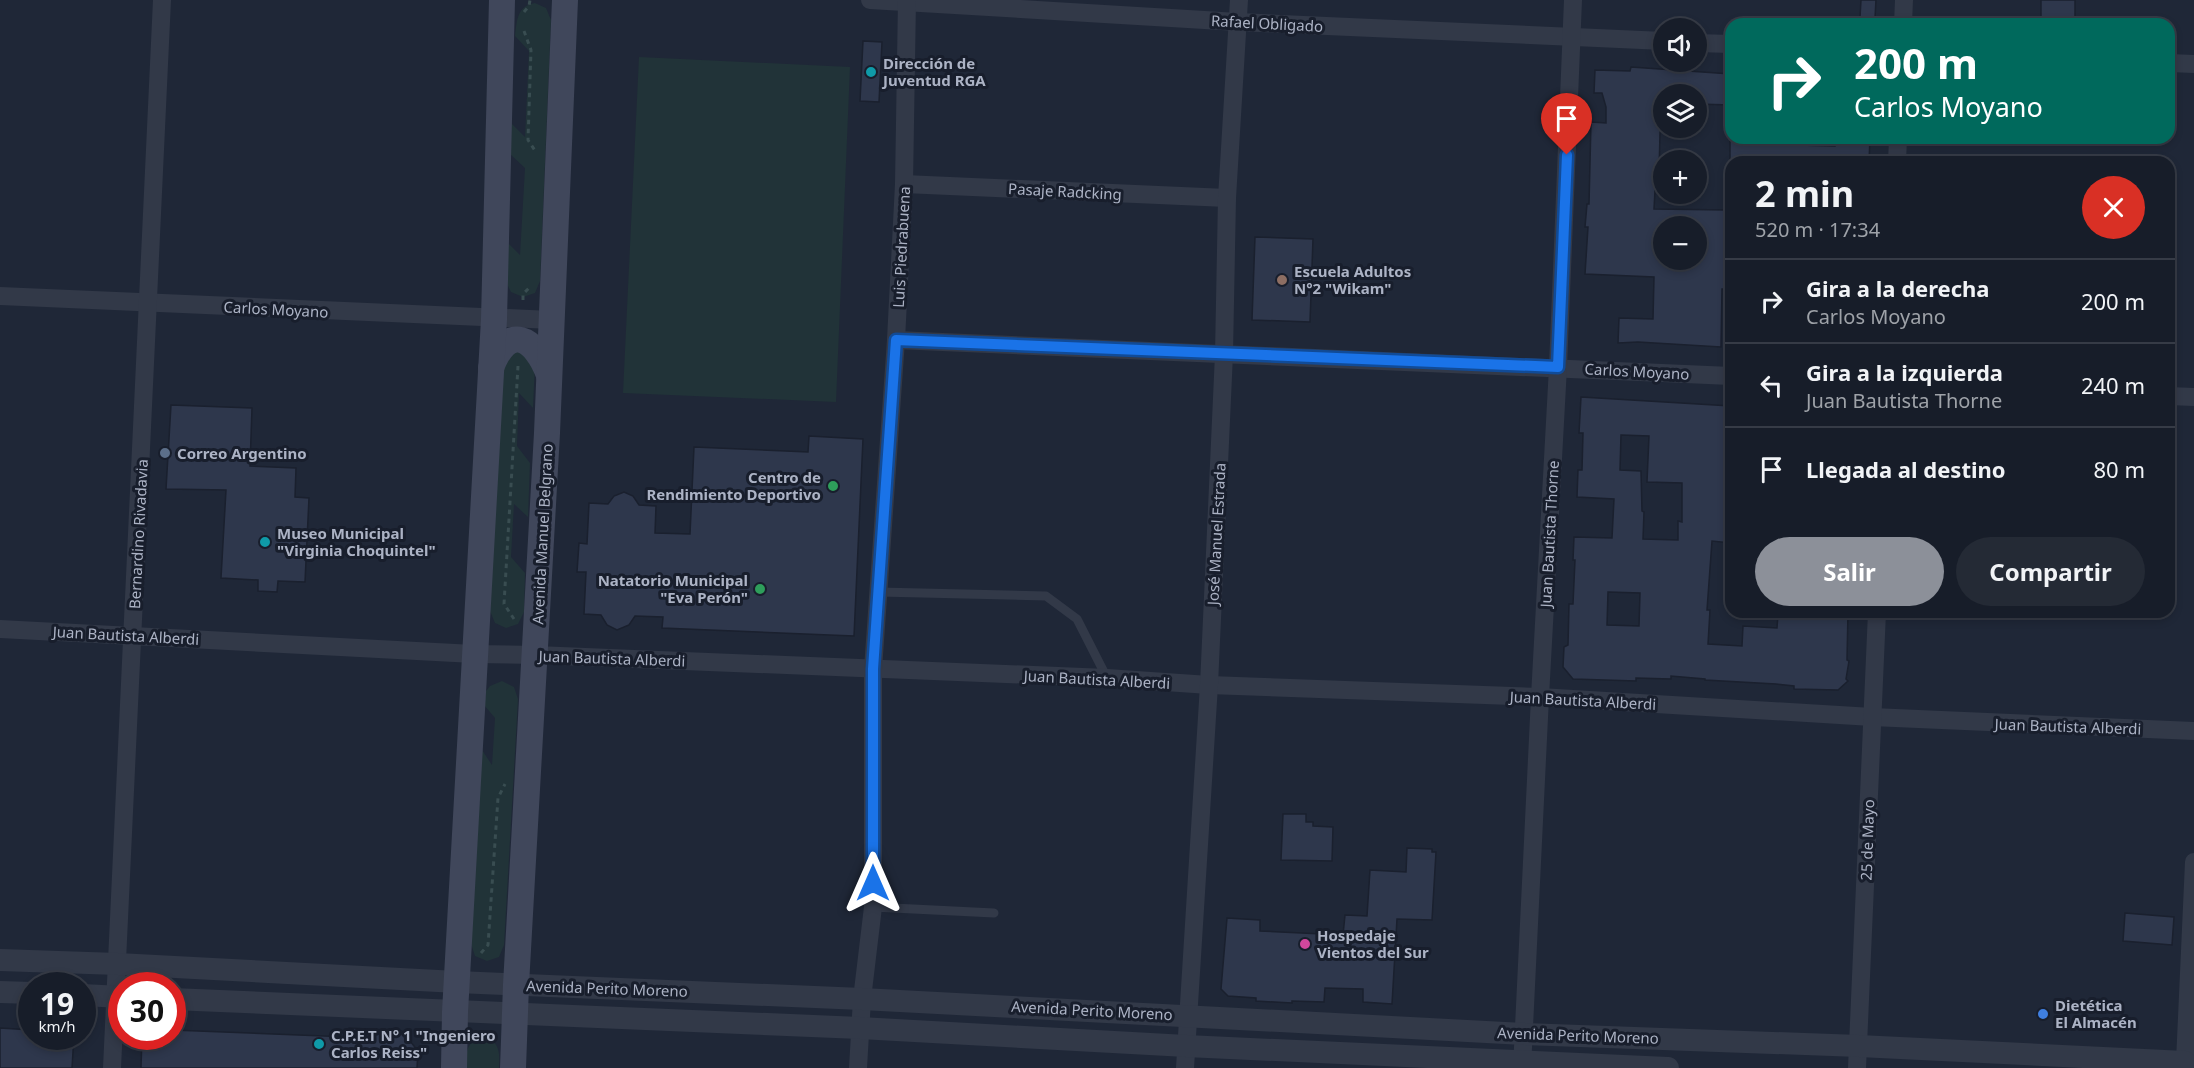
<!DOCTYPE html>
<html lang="es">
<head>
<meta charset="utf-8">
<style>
  :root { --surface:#171d29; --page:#242a35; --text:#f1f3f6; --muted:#9ea2a8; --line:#363b46; --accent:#8c9099 }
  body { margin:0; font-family:"Noto Sans",sans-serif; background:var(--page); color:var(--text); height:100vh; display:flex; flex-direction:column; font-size:22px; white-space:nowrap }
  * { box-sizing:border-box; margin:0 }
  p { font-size:20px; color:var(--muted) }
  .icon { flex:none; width:33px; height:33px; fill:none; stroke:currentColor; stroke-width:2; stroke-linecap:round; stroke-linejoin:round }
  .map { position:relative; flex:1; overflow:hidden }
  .sheet { position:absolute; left:1725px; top:156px; width:450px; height:462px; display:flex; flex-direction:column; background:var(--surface); border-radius:18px; box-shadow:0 3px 9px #0003,0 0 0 2px var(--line) }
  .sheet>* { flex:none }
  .guide { position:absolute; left:1725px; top:18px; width:450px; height:126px; border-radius:18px; box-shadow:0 3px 9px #0003,0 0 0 2px var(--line); background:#00695c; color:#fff; overflow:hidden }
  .buttons { position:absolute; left:1653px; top:18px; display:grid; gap:12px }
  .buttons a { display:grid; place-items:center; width:54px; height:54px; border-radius:50%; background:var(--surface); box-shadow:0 3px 9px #0003,0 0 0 2px var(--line); font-size:30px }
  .speed { position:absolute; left:18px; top:972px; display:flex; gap:12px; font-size:30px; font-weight:700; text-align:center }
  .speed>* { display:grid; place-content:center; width:78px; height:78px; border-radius:50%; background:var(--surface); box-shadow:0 3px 9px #0003,0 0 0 2px var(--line); line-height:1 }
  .speed small { font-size:15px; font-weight:400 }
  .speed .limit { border:9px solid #d22; background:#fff; color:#111 }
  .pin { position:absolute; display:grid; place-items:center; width:51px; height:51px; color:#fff; margin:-62px -26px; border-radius:50% 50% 50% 0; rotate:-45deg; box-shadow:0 0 6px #0007 }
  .pin .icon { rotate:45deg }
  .me { position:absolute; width:66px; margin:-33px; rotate:0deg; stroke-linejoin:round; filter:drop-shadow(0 0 4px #0008) }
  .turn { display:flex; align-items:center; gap:21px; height:126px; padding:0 30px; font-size:27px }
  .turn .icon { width:78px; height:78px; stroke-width:2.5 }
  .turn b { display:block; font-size:42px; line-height:51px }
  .round { display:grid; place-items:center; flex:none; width:63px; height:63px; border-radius:32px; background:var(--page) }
  .overview { display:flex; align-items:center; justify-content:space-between; height:102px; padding:0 30px }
  h1 { font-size:36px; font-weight:700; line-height:45px }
  .primary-button { display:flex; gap:12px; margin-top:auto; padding:12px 30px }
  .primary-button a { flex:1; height:69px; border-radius:36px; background:var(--accent); color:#fff; font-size:24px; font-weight:700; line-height:69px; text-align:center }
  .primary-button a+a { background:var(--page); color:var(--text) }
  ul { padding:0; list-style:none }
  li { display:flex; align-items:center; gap:18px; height:84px; padding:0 30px; border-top:2px solid var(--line) }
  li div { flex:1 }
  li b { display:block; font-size:22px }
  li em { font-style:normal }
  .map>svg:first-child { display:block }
  .green { fill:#213338 }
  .building { fill:#2e374c; stroke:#1a202e; stroke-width:1.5; fill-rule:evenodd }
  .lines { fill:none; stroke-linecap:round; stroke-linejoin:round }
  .path { stroke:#394d51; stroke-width:3; stroke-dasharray:4.5 4.5; stroke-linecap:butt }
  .service { stroke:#323948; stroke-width:9 }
  .minor { stroke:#323948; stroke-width:18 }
  .tertiary { stroke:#323948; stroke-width:22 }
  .secondary { stroke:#40475b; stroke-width:26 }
  .route-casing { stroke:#114b97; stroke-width:15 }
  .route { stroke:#1a73e8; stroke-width:10 }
  .culture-dot { fill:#0f9aa8; stroke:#181e2c; stroke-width:2 }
  .education-dot { fill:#8d6e63; stroke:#181e2c; stroke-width:2 }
  .service-dot { fill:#5c6f8a; stroke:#181e2c; stroke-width:2 }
  .leisure-dot { fill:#2e9e5b; stroke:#181e2c; stroke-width:2 }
  .hotel-dot { fill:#d1479c; stroke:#181e2c; stroke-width:2 }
  .shop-dot { fill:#3f7fe0; stroke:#181e2c; stroke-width:2 }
  .labels { text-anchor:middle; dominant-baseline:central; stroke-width:6; stroke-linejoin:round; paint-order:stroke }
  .street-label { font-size:15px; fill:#acb3c5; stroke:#181e2c }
  .poi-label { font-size:15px; font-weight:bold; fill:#acb3c5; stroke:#181e2c; text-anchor:start }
</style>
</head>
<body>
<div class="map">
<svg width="2194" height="1068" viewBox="0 0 2194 1068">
  <rect width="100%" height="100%" fill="#1f2737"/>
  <!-- green -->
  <g class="green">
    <path d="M535 3 546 8 551 20 540 281 535 293 523 297 511 292 508 286 506 241 520 255 525 168 510 154 511 123 525 137 529 51 515 36C517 20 517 6 535 3Z"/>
    <path d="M639 57 850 67 836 402 623 393Z"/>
    <path d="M512 347 535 364 533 408 519 393 517 446 530 463 528 517 514 504 511 557 525 573 524 612 518 624 506 628 495 623 490 611 501 362Z"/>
    <path d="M502 681 514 687 518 699 504 945 499 957 487 961 475 956 471 944 482 750 492 765 495 718 484 705 486 691 490 686Z"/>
    <path d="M484 1037C500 1041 500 1054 499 1068H465C466 1053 466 1040 484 1037Z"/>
  </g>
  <!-- building -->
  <g class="building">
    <path d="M1861 0H1876L1875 18 1860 17Z"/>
    <rect x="2041" y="0" width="34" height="24"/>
    <path d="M863 41 882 42 879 102 860 101Z"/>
    <path d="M1631 67 1731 74V105L1696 104V94H1661L1659 173H1656L1654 209 1727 210 1726 229H1731V283L1724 282V289H1722L1721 347 1638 342 1618 343 1619 318 1653 319 1654 277 1585 274 1588 227H1585L1587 204H1589L1591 122 1606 123V107L1602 93H1594L1595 70 1630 71ZM1664 226H1696V260H1664Z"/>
    <path d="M1730 138H1764V144L1835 146V138H1870L1869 162H1752V160L1730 159Z"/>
    <path d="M1255 237 1313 239 1310 322 1252 320Z"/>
    <path d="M1581 397 1731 406V543L1712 541 1707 610H1710L1708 644 1742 646 1743 626 1777 628 1778 614 1782 612H1848L1847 660 1849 661 1846 679 1848 681 1838 690 1794 689V686L1776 684 1705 680V679L1671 676V679L1636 678V681L1573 679 1563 667 1564 647 1568 645 1569 604H1573L1575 560H1573L1574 537 1612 538 1614 499 1577 497 1578 470H1582L1583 433H1579ZM1621 435 1649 436 1647 482 1682 483V522L1678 521V540L1643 539 1644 512 1642 511 1641 471 1620 470ZM1608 592 1640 593 1639 626 1607 625Z"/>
    <path d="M171 405 252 408 250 466 296 468 295 497 309 498 305 582 278 581 277 592 258 591V580L221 578 226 490 166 489Z"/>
    <path d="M809 436 863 439 854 636 662 628 663 617 635 616 629 625 617 630 607 625 601 615 584 614 586 572H577L579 543 587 544 589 503 608 504 614 496 624 492 633 496 639 505 656 506 655 533 690 534 694 447 808 452Z"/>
    <path d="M1283 814H1306V822H1313V826L1333 827 1332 861 1281 860Z"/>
    <path d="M1407 848 1432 849V852H1436L1432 920 1397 919 1392 1004 1363 1002V989L1325 988 1324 1002 1292 1001V1003L1256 1001V998L1228 996 1221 989 1227 918 1260 920V931L1343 935 1345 915 1367 916 1370 870 1406 872Z"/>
    <path d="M2125 913 2174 917 2172 945 2123 941Z"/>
    <path d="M0 1028 32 1030V1036H74L72 1068H0Z"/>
    <path d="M349 1028 402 1031 418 1051 417 1068H141L142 1036H172V1030L349 1037Z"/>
  </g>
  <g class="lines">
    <!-- path -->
    <g class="path">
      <path d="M524 12 529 6 530 0"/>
      <path d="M524 31 531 50 528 140 536 152"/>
      <path d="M523 300V294L531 286"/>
      <path d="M514 619 504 604 518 366"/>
      <path d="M481 953 488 945 498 798 505 784"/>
    </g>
    <!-- service -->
    <g class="service">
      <path d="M879 592 1046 596 1077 619 1107 678"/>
      <path d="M873 907 994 913"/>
    </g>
    <!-- minor -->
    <g class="minor">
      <path d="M870 0 1238 22 1664 41"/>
      <path d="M1903 24 1904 0"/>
      <path d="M1696 43 1731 44"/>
      <path d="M2169 63 2194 64"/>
      <path d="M1897 162 1898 138"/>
      <path d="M904 184 1227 198"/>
      <path d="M0 296 552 320"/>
      <path d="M896 340 1731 376"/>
      <path d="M2169 396 2194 397"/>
      <path d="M0 629 474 654 536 655 1107 678 1209 685 1540 697 1872 717 2194 731"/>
      <path d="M2185 1062 2194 862"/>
      <path d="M112 1068 162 0"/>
      <path d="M858 1068 862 999 873 907V669L896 340 904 184 907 0"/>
      <path d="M1185 1068 1209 685 1224 354 1227 198 1239 0"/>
      <path d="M1522 1068 1540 697 1558 367 1573 0"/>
      <path d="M1857 1068 1877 612"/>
    </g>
    <!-- tertiary -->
    <g class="tertiary">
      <path d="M0 960 118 964 457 982 862 999 1524 1034 1859 1046 2185 1062 2184 1068"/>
      <path d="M0 992 32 993"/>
      <path d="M82 995 122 997"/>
      <path d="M172 999 860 1028 1186 1046 1668 1068"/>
    </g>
    <!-- secondary -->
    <g class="secondary">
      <path d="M491 368C508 322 535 337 549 375"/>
      <path d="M454 1068 455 1012 494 319 502 0"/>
      <path d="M513 1068 516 985 547 433 565 0"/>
    </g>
  </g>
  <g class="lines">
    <!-- route casing -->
    <g class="route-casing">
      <path id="route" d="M873 883V669L896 340 1558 367 1567 155"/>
    </g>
    <!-- route -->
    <use href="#route" class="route"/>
  </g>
  <!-- markers -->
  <g class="culture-dot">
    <circle cx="871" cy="72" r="6"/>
    <circle cx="265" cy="542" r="6"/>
    <circle cx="319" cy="1044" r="6"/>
  </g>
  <circle class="education-dot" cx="1282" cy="280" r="6"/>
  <circle class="service-dot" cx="165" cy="453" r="6"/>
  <g class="leisure-dot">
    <circle cx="833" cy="486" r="6"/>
    <circle cx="760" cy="589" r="6"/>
  </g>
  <circle class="hotel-dot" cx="1305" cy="944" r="6"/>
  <circle class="shop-dot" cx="2043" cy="1014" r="6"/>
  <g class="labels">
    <!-- street labels -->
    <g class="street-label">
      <text transform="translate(1267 23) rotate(3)">Rafael Obligado</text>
      <text transform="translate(1065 191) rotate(3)">Pasaje Radcking</text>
      <text transform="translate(901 247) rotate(-87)">Luis Piedrabuena</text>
      <text transform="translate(276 309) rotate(3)">Carlos Moyano</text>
      <text transform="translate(1637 371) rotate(3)">Carlos Moyano</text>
      <text transform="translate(138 534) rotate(-87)">Bernardino Rivadavia</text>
      <text transform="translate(542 534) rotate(-87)">Avenida Manuel Belgrano</text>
      <text transform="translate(1216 534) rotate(-87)">José Manuel Estrada</text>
      <text transform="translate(1549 534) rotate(-87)">Juan Bautista Thorne</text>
      <text transform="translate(126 635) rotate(3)">Juan Bautista Alberdi</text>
      <text transform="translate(612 658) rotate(2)">Juan Bautista Alberdi</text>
      <text transform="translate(1097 679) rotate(3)">Juan Bautista Alberdi</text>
      <text transform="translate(1583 700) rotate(3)">Juan Bautista Alberdi</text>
      <text transform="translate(2068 726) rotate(2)">Juan Bautista Alberdi</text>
      <text transform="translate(1867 840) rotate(-88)">25 de Mayo</text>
      <text transform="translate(607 988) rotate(2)">Avenida Perito Moreno</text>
      <text transform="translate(1092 1010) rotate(3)">Avenida Perito Moreno</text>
      <text transform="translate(1578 1035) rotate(2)">Avenida Perito Moreno</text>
    </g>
    <!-- poi labels -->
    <g class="poi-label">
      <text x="883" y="63">Dirección de<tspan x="883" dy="17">Juventud RGA</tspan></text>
      <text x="1294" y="271">Escuela Adultos<tspan x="1294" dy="17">N°2 "Wikam"</tspan></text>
      <text x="177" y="453">Correo Argentino</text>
      <text x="821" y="477" text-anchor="end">Centro de<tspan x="821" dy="17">Rendimiento Deportivo</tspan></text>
      <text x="277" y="533">Museo Municipal<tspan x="277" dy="17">"Virginia Choquintel"</tspan></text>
      <text x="748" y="580" text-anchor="end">Natatorio Municipal<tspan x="748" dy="17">"Eva Perón"</tspan></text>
      <text x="1317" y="935">Hospedaje<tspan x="1317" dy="17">Vientos del Sur</tspan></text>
      <text x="2055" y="1005">Dietética<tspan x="2055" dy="17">El Almacén</tspan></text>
      <text x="331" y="1035">C.P.E.T N° 1 "Ingeniero<tspan x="331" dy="17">Carlos Reiss"</tspan></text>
    </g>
  </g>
</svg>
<div class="buttons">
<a><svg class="icon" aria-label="sound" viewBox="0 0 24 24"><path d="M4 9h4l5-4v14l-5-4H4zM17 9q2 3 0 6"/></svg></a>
<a><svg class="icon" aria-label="layers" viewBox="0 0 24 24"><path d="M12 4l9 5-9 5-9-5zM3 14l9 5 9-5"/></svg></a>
<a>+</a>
<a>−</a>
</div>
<div class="speed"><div>19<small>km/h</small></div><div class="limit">30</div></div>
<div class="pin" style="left:1567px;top:155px;background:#d93025"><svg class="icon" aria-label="arrive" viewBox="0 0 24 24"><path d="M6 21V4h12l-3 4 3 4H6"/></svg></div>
<svg class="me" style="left:873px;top:883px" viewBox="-20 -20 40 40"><path d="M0-17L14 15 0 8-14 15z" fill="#1a73e8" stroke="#fff" stroke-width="4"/></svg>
<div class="guide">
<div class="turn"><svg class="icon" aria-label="right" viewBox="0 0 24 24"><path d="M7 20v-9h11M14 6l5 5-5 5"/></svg><div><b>200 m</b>Carlos Moyano</div></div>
</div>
<section class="sheet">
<div class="overview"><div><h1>2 min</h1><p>520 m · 17:34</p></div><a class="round" style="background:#d93025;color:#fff"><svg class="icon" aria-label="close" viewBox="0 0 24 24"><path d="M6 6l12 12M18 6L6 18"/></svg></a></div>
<ul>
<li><svg class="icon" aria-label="right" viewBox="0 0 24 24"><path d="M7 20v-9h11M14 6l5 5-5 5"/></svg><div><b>Gira a la derecha</b><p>Carlos Moyano</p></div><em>200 m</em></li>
<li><svg class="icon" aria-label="left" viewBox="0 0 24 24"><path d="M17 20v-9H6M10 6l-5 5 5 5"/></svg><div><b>Gira a la izquierda</b><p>Juan Bautista Thorne</p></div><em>240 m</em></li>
<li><svg class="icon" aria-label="arrive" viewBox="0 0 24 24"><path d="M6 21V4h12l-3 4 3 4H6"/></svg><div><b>Llegada al destino</b></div><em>80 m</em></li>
</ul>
<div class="primary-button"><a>Salir</a><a>Compartir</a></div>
</section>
</div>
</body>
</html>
